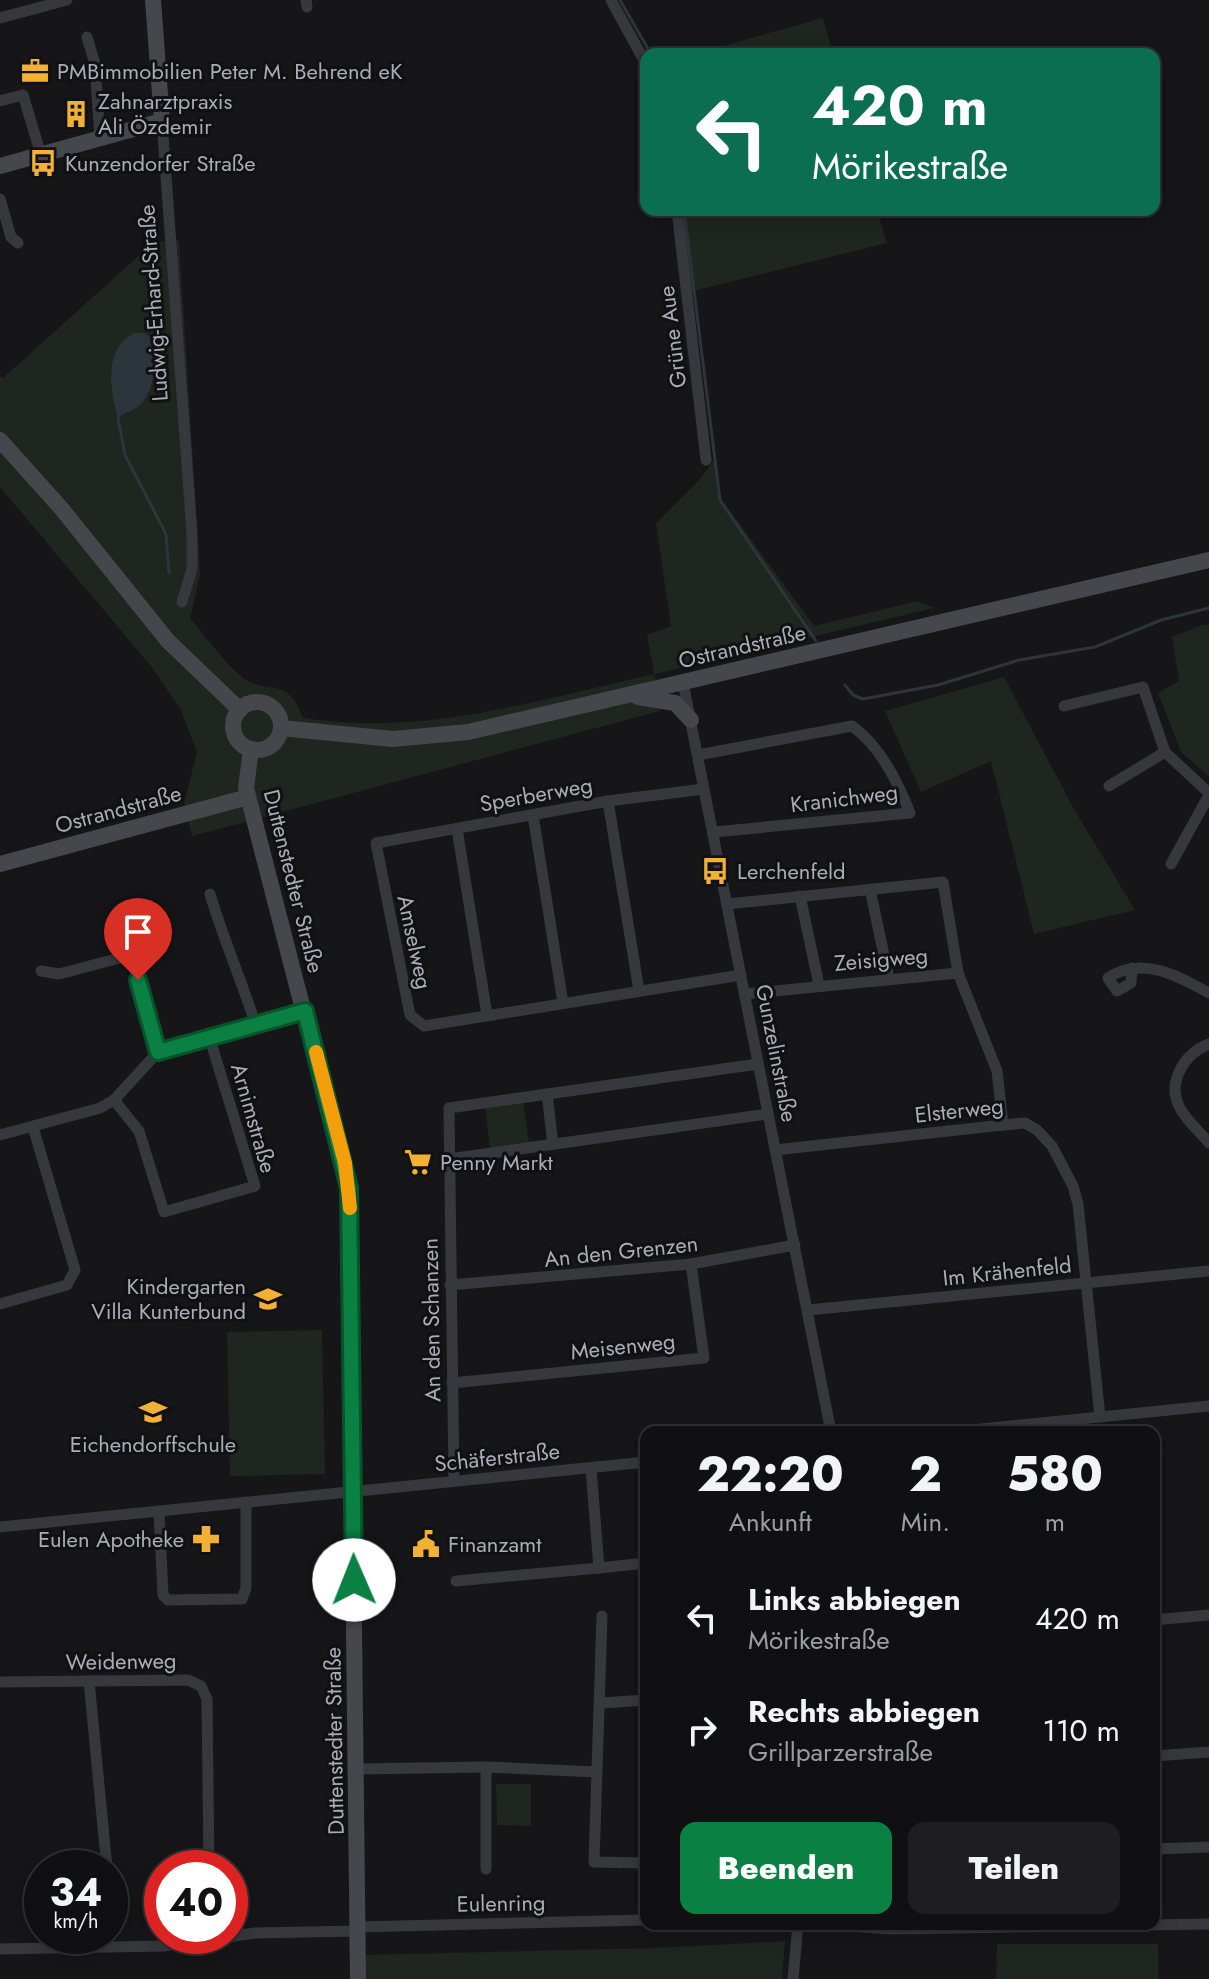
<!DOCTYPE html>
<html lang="de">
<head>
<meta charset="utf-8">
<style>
  :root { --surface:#101012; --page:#1e1e20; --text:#f1f3f6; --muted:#9c9d9f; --line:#303032; --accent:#0b8043 }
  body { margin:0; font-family:Jost,sans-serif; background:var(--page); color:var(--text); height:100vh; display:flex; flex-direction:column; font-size:30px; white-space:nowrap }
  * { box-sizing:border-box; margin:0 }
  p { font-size:26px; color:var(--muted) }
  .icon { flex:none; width:44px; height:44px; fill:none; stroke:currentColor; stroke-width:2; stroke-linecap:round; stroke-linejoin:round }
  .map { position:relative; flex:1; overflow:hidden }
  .side { position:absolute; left:640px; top:1426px; width:520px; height:504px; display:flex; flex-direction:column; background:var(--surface); border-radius:16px; box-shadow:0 4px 20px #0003,0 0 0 2px var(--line) }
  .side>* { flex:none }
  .guide { position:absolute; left:640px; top:48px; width:520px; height:168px; border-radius:16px; box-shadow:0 4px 20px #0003,0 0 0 2px var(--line); background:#0b6e4f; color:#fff; overflow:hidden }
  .speed { position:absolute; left:24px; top:1850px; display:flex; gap:16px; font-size:40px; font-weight:700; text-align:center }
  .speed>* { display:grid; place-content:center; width:104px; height:104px; border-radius:50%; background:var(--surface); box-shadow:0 4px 20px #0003,0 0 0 2px var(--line); line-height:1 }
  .speed small { font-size:20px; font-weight:400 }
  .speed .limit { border:12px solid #d22; background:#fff; color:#111 }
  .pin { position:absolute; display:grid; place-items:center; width:68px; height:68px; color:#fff; margin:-82px -34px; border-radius:50% 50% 50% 0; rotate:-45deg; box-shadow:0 0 8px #0007 }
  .pin .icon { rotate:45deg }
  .me { position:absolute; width:88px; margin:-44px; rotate:359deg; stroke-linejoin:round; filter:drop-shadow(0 0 6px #0008) }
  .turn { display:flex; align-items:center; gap:28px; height:168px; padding:0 40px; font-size:36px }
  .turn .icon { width:104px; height:104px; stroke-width:2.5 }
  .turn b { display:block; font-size:56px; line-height:68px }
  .eta { display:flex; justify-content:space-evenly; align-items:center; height:136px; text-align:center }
  .eta b { font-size:48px; font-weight:800; line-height:56px }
  .button { display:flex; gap:16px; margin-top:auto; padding:16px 40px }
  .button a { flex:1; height:92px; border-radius:16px; background:var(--accent); color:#fff; font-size:32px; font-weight:800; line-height:92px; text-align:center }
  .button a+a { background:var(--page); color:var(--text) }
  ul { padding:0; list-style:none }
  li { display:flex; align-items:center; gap:24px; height:112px; padding:0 40px }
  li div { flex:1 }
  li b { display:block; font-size:30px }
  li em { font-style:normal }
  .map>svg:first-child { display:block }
  .green { fill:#1e261f }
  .water { fill:#2c353c }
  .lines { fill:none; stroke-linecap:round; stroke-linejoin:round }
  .stream { stroke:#2c353c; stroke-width:3 }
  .street { stroke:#37383d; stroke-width:11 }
  .secondary { stroke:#45474d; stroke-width:16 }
  .route-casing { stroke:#07532c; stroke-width:20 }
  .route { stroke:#0b8043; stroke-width:14 }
  .slow { stroke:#f59e0b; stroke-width:14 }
  .labels { text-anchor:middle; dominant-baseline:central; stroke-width:6; stroke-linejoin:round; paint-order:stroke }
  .poi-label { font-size:22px; fill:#a8adb8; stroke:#111113; text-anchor:start }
  .street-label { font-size:22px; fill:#a8adb8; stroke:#111113 }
</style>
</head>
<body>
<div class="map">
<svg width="1209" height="1979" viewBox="0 0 1209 1979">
  <rect width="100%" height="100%" fill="#161618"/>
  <!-- green -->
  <g class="green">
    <path d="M823 18 833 54H694Z"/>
    <path d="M678 210H877L887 243 689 292Z"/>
    <path d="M179 240 200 575 190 619C207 637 225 665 245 679 269 695 287 675 303 718 423 737 538 700 654 674L647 635 671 626 656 523 699 480 715 459 719 496 814 626 918 601 934 608 655 674 660 711 192 836 184 804 197 752 180 708 150 665 0 487V376L3 378 154 242Z"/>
    <path d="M1202 625H1209V776L1181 752 1158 693 1179 681 1172 637Z"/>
    <path d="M1004 677 1074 809 1135 910 1034 934 991 761 921 792 885 711Z"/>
    <path d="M523 1101 529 1143 490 1148 485 1106Z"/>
    <path d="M322 1330 325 1474 230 1476 227 1332Z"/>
    <path d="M496 1784H531V1826L497 1825Z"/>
    <path d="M785 1941 782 1979H364V1955L656 1948Z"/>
    <path d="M997 1944H1158V1979H996Z"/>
  </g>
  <!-- water -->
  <path class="water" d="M134 333H144L152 339C156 360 156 387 141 404 135 411 125 412 118 418 110 390 103 349 134 333Z"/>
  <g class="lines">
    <!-- stream -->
    <g class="stream">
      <path d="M620 0 651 54"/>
      <path d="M684 210 720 500 816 641"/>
      <path d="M118 418 125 455 166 534 169 573"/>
      <path d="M845 685 853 695 863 699 938 685 1019 660 1095 647 1161 620 1209 608"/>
    </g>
    <!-- street -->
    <g class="street">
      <path d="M306 0 307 7"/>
      <path d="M611 0 646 64"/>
      <path d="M0 18 67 0"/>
      <path d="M87 37 95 64 100 139"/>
      <path d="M0 101 23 95 41 155"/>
      <path d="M162 121 192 534V569L182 602"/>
      <path d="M0 199 11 237 18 243"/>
      <path d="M677 210 706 460"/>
      <path d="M683 683 831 1432"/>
      <path d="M1064 706 1143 687 1165 752 1209 793"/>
      <path d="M698 755 852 726C879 745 898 782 910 813L714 832"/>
      <path d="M1109 786 1165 752"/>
      <path d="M704 789 608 801 376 843 410 1015 424 1026 741 975"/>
      <path d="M608 801 639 991"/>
      <path d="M533 815 563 1003"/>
      <path d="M457 829 487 1015"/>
      <path d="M1171 864 1209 795"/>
      <path d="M870 889 889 979"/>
      <path d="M210 894C223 938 241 979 255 1023"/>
      <path d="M800 896 819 985"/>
      <path d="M727 904 943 882 958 973"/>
      <path d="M1132 968 1131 983 1117 991 1108 978C1141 955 1178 976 1209 993"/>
      <path d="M41 971 59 974 131 955 158 1052"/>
      <path d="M745 994 958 973 997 1071 1003 1125"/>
      <path d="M1209 1044C1185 1053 1166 1082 1180 1108 1186 1120 1200 1132 1209 1143"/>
      <path d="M547 1094 553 1144"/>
      <path d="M114 1100 139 1131 164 1212 255 1186 209 1036"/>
      <path d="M0 1135 100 1108 114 1100 158 1052 305 1011"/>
      <path d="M775 1150 1003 1125 1025 1123 1037 1130 1052 1146 1073 1186 1078 1204 1100 1417"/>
      <path d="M449 1159 768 1114"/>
      <path d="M450 1285 691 1264 795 1245"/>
      <path d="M0 1304 67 1285 75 1270 33 1127"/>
      <path d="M808 1310 1209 1271"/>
      <path d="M452 1383 704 1358 691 1264"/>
      <path d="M951 1432 1209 1406"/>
      <path d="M591 1468 599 1568 646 1563"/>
      <path d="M454 1481 449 1108 758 1064"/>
      <path d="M159 1511 163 1595 168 1600 242 1599 246 1588V1502"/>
      <path d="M0 1527 646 1462"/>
      <path d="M456 1581 599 1568"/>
      <path d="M602 1616 594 1862 646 1863"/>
      <path d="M1154 1620 1209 1615"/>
      <path d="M89 1681 107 1868"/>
      <path d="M0 1682 188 1680 201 1686 207 1699 209 1868"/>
      <path d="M601 1703 646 1700"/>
      <path d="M1154 1756 1209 1752"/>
      <path d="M486 1767V1869"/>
      <path d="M355 1769 486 1767 597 1772"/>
      <path d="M1154 1849 1209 1847"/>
      <path d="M819 1924 891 1929 1209 1924"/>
      <path d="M357 1927 646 1920"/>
      <path d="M0 1949 163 1946 255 1933 358 1931"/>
      <path d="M793 1979 798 1924"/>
    </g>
    <!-- secondary -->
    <g class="secondary">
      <path d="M0 166 162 121 153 0"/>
      <path d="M0 440 61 508 168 641 240 710"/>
      <path d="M638 697 675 703 691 720"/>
      <circle cx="257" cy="726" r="24"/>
      <path d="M281 728 393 739 468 732 1209 560"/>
      <path d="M251 749 246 788 349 1188 358 1979"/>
      <path d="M0 864 248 797"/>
    </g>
  </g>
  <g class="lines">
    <!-- route casing -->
    <g class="route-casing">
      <path id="route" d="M138 980 158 1052 305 1011 349 1188 354 1580"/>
    </g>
    <!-- route -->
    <use href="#route" class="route"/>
    <!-- slow -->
    <path class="slow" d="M316 1052 345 1163 350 1208"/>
  </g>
  <!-- icons -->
  <defs>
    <g id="office-bare" transform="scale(2.16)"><path d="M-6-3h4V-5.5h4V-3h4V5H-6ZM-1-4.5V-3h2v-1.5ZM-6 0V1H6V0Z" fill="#f2b134" stroke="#111113" stroke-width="2.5" paint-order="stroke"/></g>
    <g id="building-bare" transform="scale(2.16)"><path d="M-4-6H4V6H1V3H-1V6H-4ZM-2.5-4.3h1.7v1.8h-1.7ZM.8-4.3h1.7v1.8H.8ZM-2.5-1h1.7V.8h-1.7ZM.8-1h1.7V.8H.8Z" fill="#f2b134" stroke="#111113" stroke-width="2.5" paint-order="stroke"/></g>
    <g id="bus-bare" transform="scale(2.16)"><path d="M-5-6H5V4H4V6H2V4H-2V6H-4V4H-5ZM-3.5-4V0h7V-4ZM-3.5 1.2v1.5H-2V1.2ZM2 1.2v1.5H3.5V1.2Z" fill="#f2b134" stroke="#111113" stroke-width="2.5" paint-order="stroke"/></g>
    <g id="supermarket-bare" transform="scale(2.16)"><path d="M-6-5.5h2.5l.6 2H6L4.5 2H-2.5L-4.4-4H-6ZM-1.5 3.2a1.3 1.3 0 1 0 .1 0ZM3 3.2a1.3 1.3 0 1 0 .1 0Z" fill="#f2b134" stroke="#111113" stroke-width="2.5" paint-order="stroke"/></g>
    <g id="school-bare" transform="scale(2.16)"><path d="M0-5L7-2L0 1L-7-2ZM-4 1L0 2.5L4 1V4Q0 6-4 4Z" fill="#f2b134" stroke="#111113" stroke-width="2.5" paint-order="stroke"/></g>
    <g id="pharmacy-bare" transform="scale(2.16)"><path d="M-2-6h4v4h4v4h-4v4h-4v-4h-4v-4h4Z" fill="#f2b134" stroke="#111113" stroke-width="2.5" paint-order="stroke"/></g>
    <g id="civic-bare" transform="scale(2.16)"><path d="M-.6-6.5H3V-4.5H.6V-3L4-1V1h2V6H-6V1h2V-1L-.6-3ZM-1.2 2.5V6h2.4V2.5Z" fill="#f2b134" stroke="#111113" stroke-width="2.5" paint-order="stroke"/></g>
  </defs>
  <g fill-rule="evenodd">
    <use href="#office-bare" x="35" y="71"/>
    <use href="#building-bare" x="76" y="114"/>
    <use href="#bus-bare" x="43" y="163"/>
    <use href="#bus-bare" x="715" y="871"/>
    <use href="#supermarket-bare" x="418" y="1162"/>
    <use href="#school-bare" x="268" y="1299"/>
    <use href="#school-bare" x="153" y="1412"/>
    <use href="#pharmacy-bare" x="206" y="1539"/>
    <use href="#civic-bare" x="426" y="1544"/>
  </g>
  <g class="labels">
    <!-- poi labels -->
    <g class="poi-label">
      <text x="57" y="71">PMBimmobilien Peter M. Behrend eK</text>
      <text x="98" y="101">Zahnarztpraxis<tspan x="98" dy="25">Ali Özdemir</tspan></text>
      <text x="65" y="163">Kunzendorfer Straße</text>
      <text x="737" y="871">Lerchenfeld</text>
      <text x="440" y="1162">Penny Markt</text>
      <text x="246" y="1286" text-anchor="end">Kindergarten<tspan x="246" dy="25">Villa Kunterbund</tspan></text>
      <text x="153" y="1444" text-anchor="middle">Eichendorffschule</text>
      <text x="184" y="1539" text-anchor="end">Eulen Apotheke</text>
      <text x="448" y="1544">Finanzamt</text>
    </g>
    <!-- street labels -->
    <g class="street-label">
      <text transform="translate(153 303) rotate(-94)">Ludwig-Erhard-Straße</text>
      <text transform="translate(672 337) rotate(-97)">Grüne Aue</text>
      <text transform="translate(742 646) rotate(-13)">Ostrandstraße</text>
      <text transform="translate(536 794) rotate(-10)">Sperberweg</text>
      <text transform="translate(844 798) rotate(-7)">Kranichweg</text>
      <text transform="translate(118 809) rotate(-15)">Ostrandstraße</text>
      <text transform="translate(294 881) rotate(76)">Duttenstedter Straße</text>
      <text transform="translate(415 942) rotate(78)">Amselweg</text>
      <text transform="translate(881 959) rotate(-5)">Zeisigweg</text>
      <text transform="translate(777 1053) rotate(79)">Gunzelinstraße</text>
      <text transform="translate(959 1110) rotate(-6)">Elsterweg</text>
      <text transform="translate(254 1118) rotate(74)">Arnimstraße</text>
      <text transform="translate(621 1251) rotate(-6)">An den Grenzen</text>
      <text transform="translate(1007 1271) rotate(-6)">Im Krähenfeld</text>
      <text transform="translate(431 1320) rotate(-91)">An den Schanzen</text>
      <text transform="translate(623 1346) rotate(-6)">Meisenweg</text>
      <text transform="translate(497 1457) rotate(-6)">Schäferstraße</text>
      <text transform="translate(121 1661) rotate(-1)">Weidenweg</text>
      <text transform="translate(334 1741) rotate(-91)">Duttenstedter Straße</text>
      <text transform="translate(501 1903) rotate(-1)">Eulenring</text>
    </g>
  </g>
</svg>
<div class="speed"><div>34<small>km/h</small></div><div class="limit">40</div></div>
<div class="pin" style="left:138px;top:980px;background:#d93025"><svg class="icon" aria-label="arrive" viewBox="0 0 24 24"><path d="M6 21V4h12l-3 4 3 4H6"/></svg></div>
<svg class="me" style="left:354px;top:1580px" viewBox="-20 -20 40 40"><circle r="19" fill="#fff"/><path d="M0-13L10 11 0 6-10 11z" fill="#0b8043"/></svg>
<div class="guide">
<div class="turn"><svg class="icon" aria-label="left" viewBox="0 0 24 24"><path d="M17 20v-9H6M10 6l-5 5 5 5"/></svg><div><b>420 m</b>Mörikestraße</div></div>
</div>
<section class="side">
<div class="eta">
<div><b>22:20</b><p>Ankunft</p></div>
<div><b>2</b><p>Min.</p></div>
<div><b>580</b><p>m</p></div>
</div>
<ul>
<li><svg class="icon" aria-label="left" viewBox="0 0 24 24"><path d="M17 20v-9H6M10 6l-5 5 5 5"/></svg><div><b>Links abbiegen</b><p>Mörikestraße</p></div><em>420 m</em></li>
<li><svg class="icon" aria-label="right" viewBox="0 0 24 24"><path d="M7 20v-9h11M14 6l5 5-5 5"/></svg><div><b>Rechts abbiegen</b><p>Grillparzerstraße</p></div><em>110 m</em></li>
</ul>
<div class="button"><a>Beenden</a><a>Teilen</a></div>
</section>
</div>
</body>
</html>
